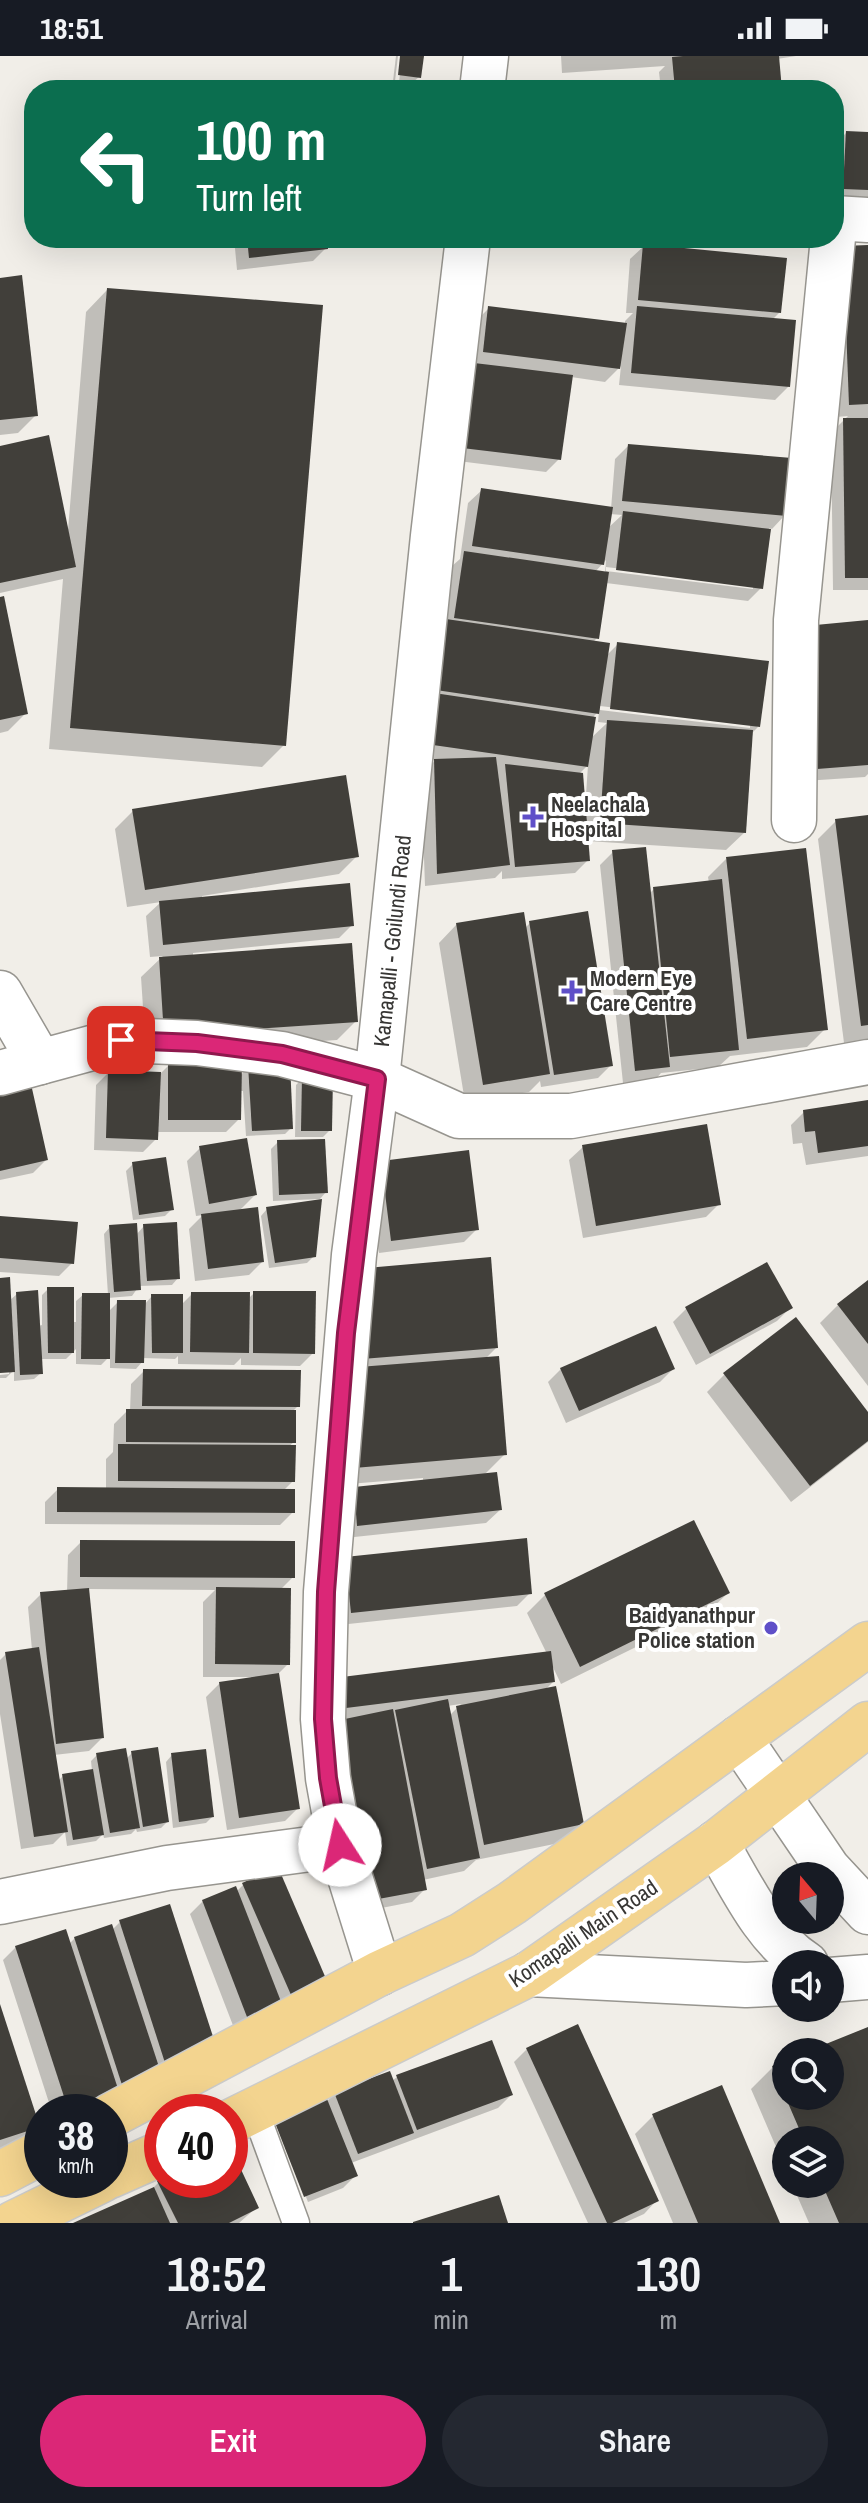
<!DOCTYPE html>
<html lang="en">
<head>
<meta charset="utf-8">
<style>
  :root { --surface:#171b24; --page:#242831; --text:#f1f3f6; --muted:#9ea1a6; --accent:#db2777 }
  body { margin:0; font-family:"Archivo Narrow",sans-serif; background:var(--page); color:var(--text); height:100vh; display:flex; flex-direction:column; font-size:30px; white-space:nowrap }
  * { box-sizing:border-box; margin:0 }
  p { font-size:26px; color:var(--muted) }
  .icon { flex:none; width:44px; height:44px; fill:none; stroke:currentColor; stroke-width:2; stroke-linecap:round; stroke-linejoin:round }
  .map { position:relative; height:2167px; overflow:hidden }
  .drawer { display:flex; flex-direction:column; background:var(--surface); flex:1 }
  .drawer>* { flex:none }
  .hud { position:absolute; left:24px; top:24px; width:820px; height:168px; border-radius:32px; box-shadow:0 8px 32px #0002; background:#0b6e4f; color:#fff; overflow:hidden }
  .needle { width:52px; rotate:341deg }
  .tools { position:absolute; left:772px; top:1806px; display:grid; gap:16px }
  .tools a { display:grid; place-items:center; width:72px; height:72px; border-radius:50%; background:var(--surface); box-shadow:0 8px 32px #0002; font-size:40px }
  .speed { position:absolute; left:24px; top:2038px; display:flex; gap:16px; font-size:40px; font-weight:700; text-align:center }
  .speed>* { display:grid; place-content:center; width:104px; height:104px; border-radius:50%; background:var(--surface); box-shadow:0 8px 32px #0002; line-height:1 }
  .speed small { font-size:20px; font-weight:400 }
  .speed .limit { border:12px solid #d22; background:#fff; color:#111 }
  .pin { position:absolute; display:grid; place-items:center; width:68px; height:68px; color:#fff; margin:-34px; border-radius:16px; box-shadow:0 4px 12px #0006 }
  .me { position:absolute; width:88px; margin:-44px; rotate:350deg; stroke-linejoin:round; filter:drop-shadow(0 0 6px #0008) }
  .turn { display:flex; align-items:center; gap:28px; height:168px; padding:0 40px; font-size:36px }
  .turn .icon { width:104px; height:104px; stroke-width:2.5 }
  .turn b { display:block; font-size:56px; line-height:68px }
  .eta { display:flex; justify-content:space-evenly; align-items:center; height:136px; text-align:center }
  .eta b { font-size:48px; font-weight:600; line-height:56px }
  .button { display:flex; gap:16px; margin-top:auto; padding:16px 40px }
  .button a { flex:1; height:92px; border-radius:48px; background:var(--accent); color:#fff; font-size:32px; font-weight:600; line-height:92px; text-align:center }
  .button a+a { background:var(--page); color:var(--text) }
  .status { display:flex; justify-content:space-between; align-items:center; height:56px; padding:0 40px; background:var(--surface); direction:ltr }
  .status svg { height:22px; fill:currentColor }
  .map>svg:first-child { display:block }
  .shadow { fill:#0003; fill-rule:evenodd }
  .building { fill:#413f3a }
  .lines { fill:none; stroke-linecap:round; stroke-linejoin:round }
  .service-casing { stroke:#97958f; stroke-width:29 }
  .minor-casing { stroke:#97958f; stroke-width:47 }
  .tertiary-casing { stroke:#97958f; stroke-width:47 }
  .primary-casing { stroke:#cbcbca; stroke-width:47 }
  .service { stroke:#fff; stroke-width:26 }
  .minor { stroke:#fff; stroke-width:44 }
  .tertiary { stroke:#fff; stroke-width:44 }
  .primary { stroke:#f3d48f; stroke-width:44 }
  .route-casing { stroke:#8e194d; stroke-width:20 }
  .route { stroke:#db2777; stroke-width:14 }
  .poi-dot { fill:#5f4fc8; stroke:#fff; stroke-width:3 }
  .labels { text-anchor:middle; dominant-baseline:central; stroke-width:8; stroke-linejoin:round; paint-order:stroke }
  .poi-label { font-size:22px; font-weight:bold; fill:#373634; stroke:#fff; text-anchor:start }
  .street-label { font-size:22px; fill:#373634; stroke:#fff }
</style>
</head>
<body>
<div class="status"><b>18:51</b><svg viewBox="0 0 49 12"><path d="M0 12V9h3v3zM5 12V6h3v6zM10 12V3h3v9zM15 12V0h3v12zM26 1h20v11H26zM47 4h2v5h-2z"/></svg></div>
<div class="map">
<svg width="868" height="2167" viewBox="0 0 868 2167">
  <rect width="100%" height="100%" fill="#f1eee8"/>
  <!-- shadow -->
  <g class="shadow">
    <path d="M396 0H398L395 25H393Z"/>
    <path d="M402 0H422L419 21 412 27 399 26Z"/>
    <path d="M561 0H796L777 3 780 34H661L659 16 665 10 562 17Z"/>
    <path d="M846 77 868 78V147L834 146V90Z"/>
    <path d="M234 182H325L326 192 313 205 237 214Z"/>
    <path d="M644 190 780 256 772 264 788 331 775 344 619 329 621 310 605 326 571 321 559 403 546 416 450 404 476 265 489 252 625 269V265L633 257H626L630 203Z"/>
    <path d="M868 191V534H833L831 377 848 360 836 361 831 205Z"/>
    <path d="M0 224 36 359 18 377 0 379Z"/>
    <path d="M107 234 284 689 262 711 49 693 63 523 0 537V392L68 474 86 256Z"/>
    <path d="M628 390 785 459 772 473 769 472 761 532 748 545 606 527 597 582 592 587 605 601 618 588 758 671 751 678 745 776 726 794 587 785 588 804 575 817 502 823V815L495 822 425 830 421 718 436 704 414 701 443 569 452 510 460 503 468 447 482 434 611 453 615 403ZM610 458 622 459 608 472ZM606 504 605 518 595 516ZM606 511 753 529V533L606 515ZM600 650 750 668V672L600 654ZM599 655 598 666 607 667 590 683 594 660ZM588 709 586 739H583L579 718Z"/>
    <path d="M0 543 26 657 8 675 0 677Z"/>
    <path d="M868 579V718L865 721 804 725Z"/>
    <path d="M133 755 357 800 339 818 202 840V843L352 869 339 882 193 897V901L356 965 337 984 146 997 141 921 163 900 150 901 146 860 161 846 127 851 115 773Z"/>
    <path d="M868 761V984L844 987 818 783 836 765Z"/>
    <path d="M613 796 649 838 654 833 709 827 708 821 726 803 825 973 807 991 730 1000 718 1011 661 1017 655 1024 623 1027 600 809Z"/>
    <path d="M530 867 611 1009 598 1022 541 1031 540 1025 529 1036 465 1046 439 887 457 868 524 873Z"/>
    <path d="M169 1009 240 1020 248 1011 291 1072 285 1078 246 1080 243 1035H240L239 1063 226 1076H157L156 1083 143 1096 94 1094 96 1029 109 1016 160 1018Z"/>
    <path d="M303 1022 330 1074 323 1081H295L296 1029Z"/>
    <path d="M0 1037 46 1104 33 1117 0 1124Z"/>
    <path d="M868 1046V1100L806 1109 802 1087 793 1088 791 1069 804 1056Z"/>
    <path d="M278 1086 326 1136 320 1143 273 1145 271 1093Z"/>
    <path d="M583 1091 719 1148 706 1161 583 1182 569 1104Z"/>
    <path d="M200 1092 255 1139 238 1156 262 1206 249 1219 195 1225 189 1173 203 1159 196 1160 187 1105Z"/>
    <path d="M133 1108 172 1153 165 1160 133 1164 126 1115Z"/>
    <path d="M369 1120 477 1173 464 1186 379 1197Z"/>
    <path d="M267 1153 314 1200 307 1207 269 1212 261 1160Z"/>
    <path d="M0 1162 72 1207 59 1220 0 1216Z"/>
    <path d="M144 1170 178 1222 172 1229 139 1230 132 1240 108 1242V1256L118 1246 144 1249 152 1240 181 1249 192 1238 248 1243 254 1237 313 1297 300 1310 241 1309V1302L234 1309 178 1308V1300L175 1303 142 1302V1306L136 1313 110 1312V1300L101 1309 76 1308V1293L66 1303H40L41 1317 34 1323 14 1325V1314L6 1322H0V1319L9 1318V1314L0 1315V1224L9 1245 17 1238 38 1270 42 1269V1239L48 1233 72 1266H76V1245L83 1239H108L104 1178 110 1171 136 1179Z"/>
    <path d="M356 1215 496 1292 485 1303 505 1398 484 1419 500 1454 486 1467 345 1482 341 1446 423 1425V1422L336 1429Z"/>
    <path d="M868 1227V1330L820 1267 838 1249Z"/>
    <path d="M790 1252 777 1265 696 1309 673 1266 686 1253Z"/>
    <path d="M561 1313H673L660 1326 566 1367 548 1326Z"/>
    <path d="M144 1315 298 1350 294 1354V1386L288 1391 293 1425 284 1434 293 1456 280 1469 45 1468V1446L58 1433H106V1403L113 1396 114 1368 127 1355H130L131 1328Z"/>
    <path d="M725 1318 868 1359V1386L791 1446 707 1336Z"/>
    <path d="M81 1486 293 1521 280 1534 288 1608 278 1618 298 1752 285 1765 227 1774 206 1641 219 1628 251 1623V1621H203V1546L215 1534 87 1533 102 1682 89 1695 54 1699 58 1725 63 1720 92 1715 91 1705 97 1699 126 1703 132 1697 167 1766 161 1772 137 1776 136 1773 131 1778 104 1782 103 1778 96 1785 67 1790 65 1776 53 1788 21 1793 0 1658V1604L6 1598 32 1594 28 1551 41 1538 67 1536 68 1499Z"/>
    <path d="M333 1516 530 1537 517 1550 339 1569Z"/>
    <path d="M728 1537 709 1555 561 1628 551 1607 553 1626 545 1634 582 1768 564 1786 476 1804 464 1815 423 1824 425 1833 412 1846 361 1856 329 1636 547 1598 527 1557 545 1539ZM461 1648 449 1660 447 1650Z"/>
    <path d="M172 1699 212 1761 206 1767 173 1772 166 1706Z"/>
    <path d="M243 1829 328 1931 239 1985 190 1858 203 1845 236 1836Z"/>
    <path d="M120 1866 216 1995 92 2056H52L3 1904 16 1891 69 1888 75 1882 112 1874Z"/>
    <path d="M0 1953 38 2071 25 2084 0 2092Z"/>
    <path d="M868 1973V2167H809L792 2128H830V2084H786V2114L751 2033 773 2011 786 2006V2040H830V1996H811Z"/>
    <path d="M491 1987 511 2039 498 2052 351 2107 356 2119 343 2132 308 2146 276 2065H272L304 2147 291 2153 260 2074 273 2061 324 2041 326 2046 335 2038 389 2017 392 2025 397 2021Z"/>
    <path d="M527 1993 657 2144 644 2158 624 2167H588L514 2006Z"/>
    <path d="M653 2060 778 2167H673L635 2078Z"/>
    <path d="M230 2095 257 2151 239 2167H78L149 2136 158 2127 230 2124Z"/>
  </g>
  <!-- building -->
  <g class="building">
    <path d="M400 0H424L421 22 398 19Z"/>
    <path d="M683 0H779L782 34H675L672 1Z"/>
    <path d="M846 75 868 76V134L843 133Z"/>
    <path d="M247 182H327L328 193 249 202Z"/>
    <path d="M643 188 787 202 781 257 638 244Z"/>
    <path d="M868 189V348L849 349 843 190Z"/>
    <path d="M22 219 38 360 0 364V222Z"/>
    <path d="M107 232 323 249 286 690 70 672Z"/>
    <path d="M488 250 627 267 620 313 483 296Z"/>
    <path d="M637 250 796 264 790 331 631 317Z"/>
    <path d="M474 307 573 319 561 404 462 392Z"/>
    <path d="M843 362H868V522H845Z"/>
    <path d="M49 379 76 511 0 527V390Z"/>
    <path d="M628 388 792 402 787 460 622 445Z"/>
    <path d="M481 432 613 451 604 509 472 490Z"/>
    <path d="M623 455 771 473 763 533 616 514Z"/>
    <path d="M464 495 609 516 599 583 454 562Z"/>
    <path d="M4 540 28 658 0 664V541Z"/>
    <path d="M446 563 610 587 599 658 436 634Z"/>
    <path d="M868 564V709L817 713 805 570Z"/>
    <path d="M617 586 769 605 760 671 610 653Z"/>
    <path d="M434 637 596 661 588 711 426 688Z"/>
    <path d="M607 664 753 674 746 777 600 767Z"/>
    <path d="M496 701 510 809 437 818 434 703Z"/>
    <path d="M505 708 583 717 590 805 515 811Z"/>
    <path d="M346 719 359 801 145 834 132 753Z"/>
    <path d="M868 759V969L861 970 835 763Z"/>
    <path d="M646 791 670 1011 635 1015 612 794Z"/>
    <path d="M806 792 828 974 747 983 726 801Z"/>
    <path d="M722 823 739 994 670 1001 653 831Z"/>
    <path d="M350 827 354 870 163 889 159 845Z"/>
    <path d="M588 855 613 1010 554 1019 529 865Z"/>
    <path d="M524 856 550 1018 483 1029 456 867Z"/>
    <path d="M352 887 358 966 164 979 159 901Z"/>
    <path d="M168 1007 242 1008 241 1064H168Z"/>
    <path d="M290 1007 293 1073 252 1075 248 1009Z"/>
    <path d="M108 1014 161 1016 158 1084 106 1082Z"/>
    <path d="M302 1020H333L332 1075H301Z"/>
    <path d="M31 1028 48 1104 0 1115V1035Z"/>
    <path d="M868 1044V1090L818 1097 815 1075 805 1076 803 1054Z"/>
    <path d="M707 1068 721 1149 596 1170 582 1089Z"/>
    <path d="M247 1082 257 1139 209 1148 199 1090Z"/>
    <path d="M325 1083 328 1137 279 1139 277 1084Z"/>
    <path d="M469 1094 479 1174 391 1185 381 1105Z"/>
    <path d="M166 1101 174 1154 139 1159 132 1106Z"/>
    <path d="M322 1143 316 1201 275 1207 266 1151Z"/>
    <path d="M258 1151 264 1206 208 1213 201 1158Z"/>
    <path d="M0 1160 78 1166 74 1208 0 1202Z"/>
    <path d="M177 1166 180 1223 147 1225 143 1168Z"/>
    <path d="M137 1167 141 1234 114 1236 109 1169Z"/>
    <path d="M491 1201 498 1292 362 1303 355 1213Z"/>
    <path d="M767 1206 793 1252 710 1298 685 1251Z"/>
    <path d="M10 1221 15 1316 0 1317V1222Z"/>
    <path d="M868 1224V1288L837 1248Z"/>
    <path d="M47 1231H74V1297H48Z"/>
    <path d="M38 1234 43 1318 20 1319 16 1236Z"/>
    <path d="M253 1235H316L315 1298 253 1297Z"/>
    <path d="M191 1236H250L249 1297 190 1296Z"/>
    <path d="M82 1237H110V1303H81Z"/>
    <path d="M151 1238H183V1297H152Z"/>
    <path d="M117 1244H146L144 1307H115Z"/>
    <path d="M796 1261 868 1356V1385L810 1430 723 1317Z"/>
    <path d="M656 1270 675 1313 579 1355 560 1312Z"/>
    <path d="M499 1300 507 1399 354 1412 346 1312Z"/>
    <path d="M143 1313 301 1314 300 1351 142 1350Z"/>
    <path d="M126 1353 296 1354V1387L126 1386Z"/>
    <path d="M118 1388 296 1389 295 1426 118 1425Z"/>
    <path d="M497 1416 502 1454 357 1470 354 1431Z"/>
    <path d="M57 1431 295 1433V1457L57 1456Z"/>
    <path d="M694 1464 730 1537 580 1611 544 1537Z"/>
    <path d="M527 1482 532 1538 351 1557 345 1501Z"/>
    <path d="M80 1484 295 1485V1522L80 1521Z"/>
    <path d="M216 1531 291 1532 290 1609 215 1608Z"/>
    <path d="M89 1532 104 1682 56 1688 40 1536Z"/>
    <path d="M39 1591 68 1776 34 1781 5 1596Z"/>
    <path d="M551 1595 555 1626 346 1652 342 1621Z"/>
    <path d="M279 1617 300 1753 239 1762 219 1626Z"/>
    <path d="M556 1630 584 1768 484 1789 456 1650Z"/>
    <path d="M448 1643 480 1802 427 1813 395 1654Z"/>
    <path d="M393 1653 427 1834 373 1844 340 1664Z"/>
    <path d="M158 1691 169 1766 143 1771 131 1695Z"/>
    <path d="M126 1692 140 1772 110 1777 96 1697Z"/>
    <path d="M206 1693 214 1761 179 1766 171 1697Z"/>
    <path d="M93 1713 104 1779 73 1784 62 1718Z"/>
    <path d="M278 1811 330 1932 295 1948 242 1827Z"/>
    <path d="M236 1830 287 1961 252 1974 202 1844Z"/>
    <path d="M170 1848 218 1996 167 2013 119 1864Z"/>
    <path d="M112 1868 162 2020 123 2032 74 1881Z"/>
    <path d="M66 1873 120 2039 69 2056 15 1890Z"/>
    <path d="M0 1948 40 2071 0 2084Z"/>
    <path d="M578 1968 659 2145 612 2167H607L526 1992Z"/>
    <path d="M868 1971V2167H839L822 2128H830V2084H804L772 2010 786 2004V2040H830V1996H806Z"/>
    <path d="M492 1984 513 2039 417 2074 396 2019Z"/>
    <path d="M390 2015 414 2077 358 2098 334 2036Z"/>
    <path d="M722 2029 780 2167H698L652 2058Z"/>
    <path d="M325 2038 358 2120 304 2141 272 2059Z"/>
    <path d="M230 2090 259 2152 229 2167H178L157 2125 162 2122 230 2124Z"/>
    <path d="M154 2131 170 2167H73Z"/>
    <path d="M499 2139 508 2167H413V2166Z"/>
  </g>
  <g class="lines">
    <!-- service casing -->
    <g class="service-casing">
      <path id="service" d="M255 2055 296 2167"/>
    </g>
    <!-- minor casing -->
    <g class="minor-casing">
      <g id="minor">
        <path d="M834 162 868 164"/>
        <path d="M794 764 796 564 833 182"/>
        <path d="M0 937 40 1006 121 984 197 987 282 998 377 1023 459 1060H571L868 1006"/>
        <path d="M0 1017 40 1006"/>
        <path d="M0 1846 167 1812 340 1789"/>
      </g>
    </g>
    <!-- tertiary casing -->
    <g class="tertiary-casing">
      <g id="tertiary">
        <path d="M482 34 486 0"/>
        <path d="M739 1682 828 1813 868 1856"/>
        <path d="M716 1787C741 1829 764 1881 806 1908"/>
        <path d="M380 1917 340 1789 328 1722 323 1663 326 1536 354 1199 377 1023 433 480 468 182"/>
        <path d="M529 1918 746 1929 786 1927"/>
        <path d="M830 1924 868 1921"/>
      </g>
    </g>
    <!-- primary casing -->
    <g class="primary-casing">
      <g id="primary">
        <path d="M110 2060 380 1917 462 1879 512 1847 868 1588"/>
        <path d="M230 2066 529 1918 716 1787 868 1668"/>
        <path d="M0 2118 42 2096"/>
        <path d="M110 2120 162 2097"/>
        <path d="M14 2167 102 2124"/>
      </g>
    </g>
    <!-- service -->
    <use href="#service" class="service"/>
    <!-- minor -->
    <use href="#minor" class="minor"/>
    <!-- tertiary -->
    <use href="#tertiary" class="tertiary"/>
    <!-- primary -->
    <use href="#primary" class="primary"/>
  </g>
  <g class="lines">
    <!-- route casing -->
    <g class="route-casing">
      <path id="route" d="M121 984 197 987 282 998 377 1023 346 1277 326 1536 323 1663 328 1722 340 1789"/>
    </g>
    <!-- route -->
    <use href="#route" class="route"/>
  </g>
  <!-- markers -->
  <g class="poi-dot">
    <path d="M529 749h8v8h8v8h-8v8h-8v-8h-8v-8h8z"/>
    <path d="M568 923h8v8h8v8h-8v8h-8v-8h-8v-8h8z"/>
    <circle cx="771" cy="1572" r="8"/>
  </g>
  <g class="labels">
    <!-- poi labels -->
    <g class="poi-label">
      <text x="551" y="748">Neelachala<tspan x="551" dy="25">Hospital</tspan></text>
      <text x="590" y="922">Modern Eye<tspan x="590" dy="25">Care Centre</tspan></text>
      <text x="755" y="1559" text-anchor="end">Baidyanathpur<tspan x="755" dy="25">Police station</tspan></text>
    </g>
    <!-- street labels -->
    <g class="street-label">
      <text transform="translate(392 885) rotate(-84)">Kamapalli - Goilundi Road</text>
      <text transform="translate(583 1877) rotate(-34)">Komapalli Main Road</text>
    </g>
  </g>
</svg>
<div class="tools">
<a><svg class="needle" viewBox="-14 -14 28 28"><path d="M0-13l5 13h-10z" fill="#e53935"/><path d="M0 13l5-13h-10z" fill="#9ea1a6"/></svg></a>
<a><svg class="icon" aria-label="sound" viewBox="0 0 24 24"><path d="M4 9h4l5-4v14l-5-4H4zM17 9q2 3 0 6"/></svg></a>
<a><svg class="icon" aria-label="search" viewBox="0 0 24 24"><circle cx="10" cy="10" r="6"/><path d="M15 15l6 6"/></svg></a>
<a><svg class="icon" aria-label="layers" viewBox="0 0 24 24"><path d="M12 4l9 5-9 5-9-5zM3 14l9 5 9-5"/></svg></a>
</div>
<div class="speed"><div>38<small>km/h</small></div><div class="limit">40</div></div>
<div class="pin" style="left:121px;top:984px;background:#d93025"><svg class="icon" aria-label="arrive" viewBox="0 0 24 24"><path d="M6 21V4h12l-3 4 3 4H6"/></svg></div>
<svg class="me" style="left:340px;top:1789px" viewBox="-20 -20 40 40"><circle r="19" fill="#fff"/><path d="M0-13L10 11 0 6-10 11z" fill="#db2777"/></svg>
<div class="hud">
<div class="turn"><svg class="icon" aria-label="left" viewBox="0 0 24 24"><path d="M17 20v-9H6M10 6l-5 5 5 5"/></svg><div><b>100 m</b>Turn left</div></div>
</div>
</div>
<section class="drawer">
<div class="eta">
<div><b>18:52</b><p>Arrival</p></div>
<div><b>1</b><p>min</p></div>
<div><b>130</b><p>m</p></div>
</div>
<div class="button"><a>Exit</a><a>Share</a></div>
</section>
</body>
</html>
